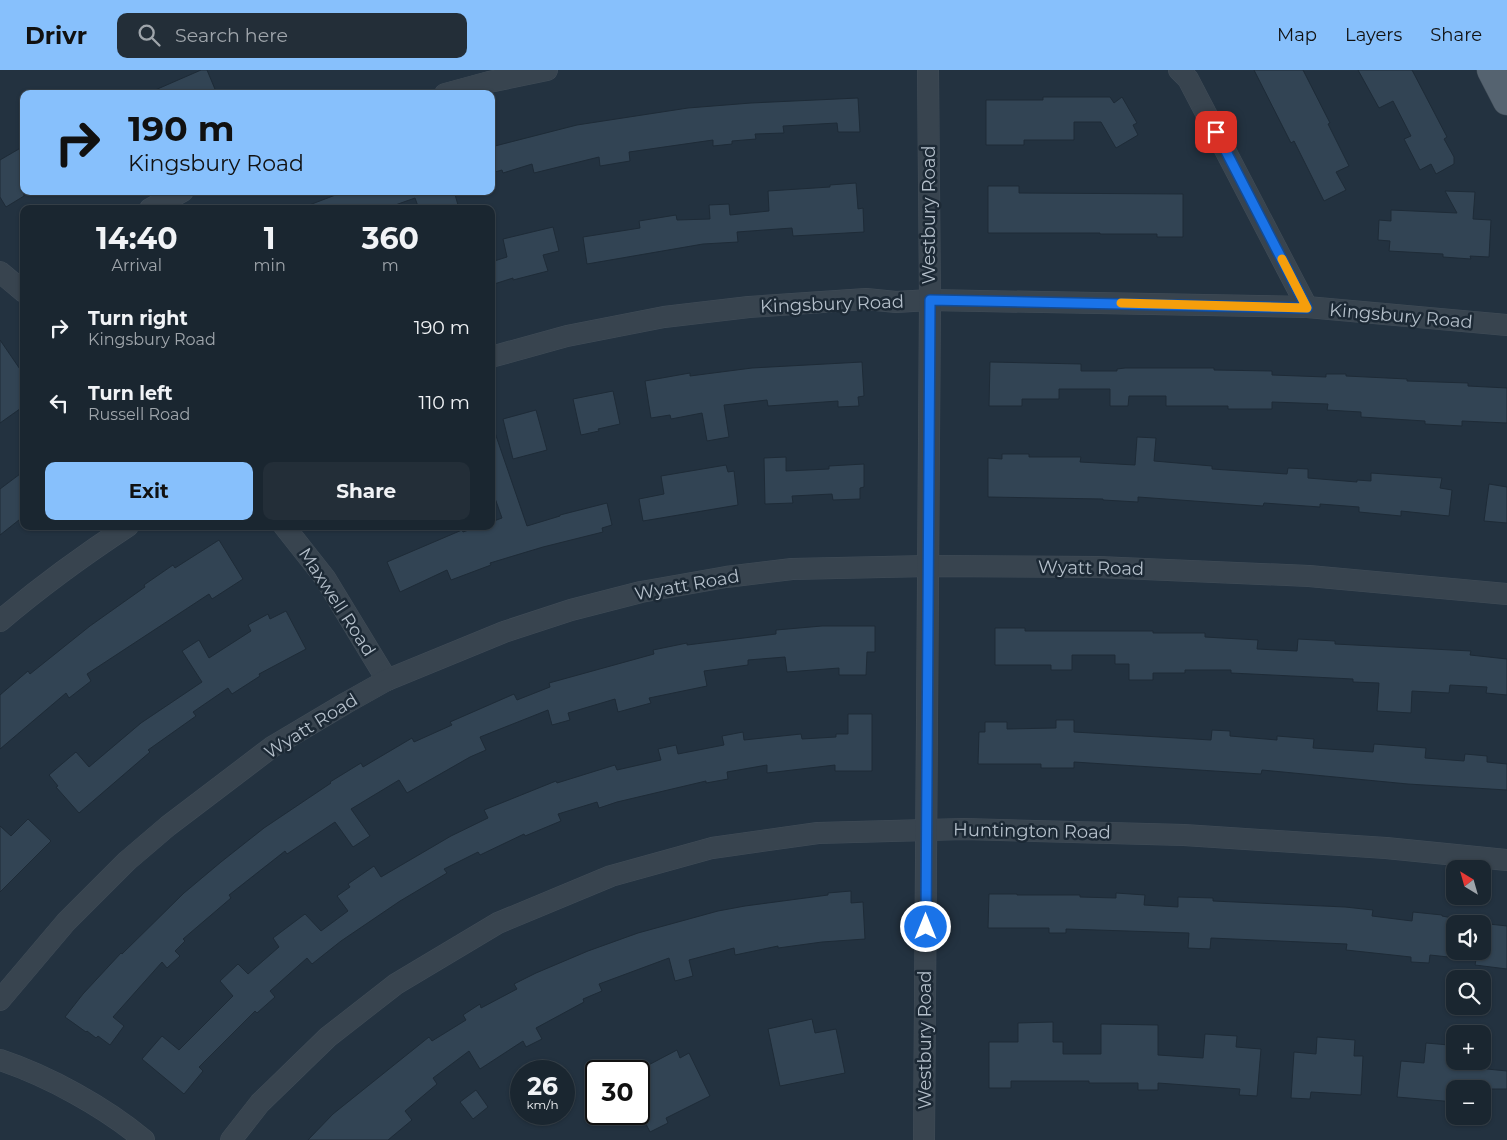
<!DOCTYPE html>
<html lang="en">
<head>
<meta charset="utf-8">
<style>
  :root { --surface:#1a2630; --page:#232e38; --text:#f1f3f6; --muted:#9fa5ab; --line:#38434c; --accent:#87c0fc }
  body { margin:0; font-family:Montserrat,sans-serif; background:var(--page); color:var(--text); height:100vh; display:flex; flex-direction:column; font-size:19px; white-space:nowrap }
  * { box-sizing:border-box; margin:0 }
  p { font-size:16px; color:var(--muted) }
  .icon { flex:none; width:28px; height:28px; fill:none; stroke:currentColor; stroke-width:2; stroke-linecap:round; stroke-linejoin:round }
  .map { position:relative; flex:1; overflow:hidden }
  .panel { position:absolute; left:20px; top:135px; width:475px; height:325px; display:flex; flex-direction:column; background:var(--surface); border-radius:10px; box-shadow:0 1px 4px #0004,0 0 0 1px var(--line) }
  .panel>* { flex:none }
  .top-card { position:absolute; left:20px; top:20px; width:475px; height:105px; border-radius:10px; box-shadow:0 1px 4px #0004,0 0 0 1px var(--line); background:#87c0fc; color:#111; overflow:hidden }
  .needle { width:32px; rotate:323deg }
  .buttons { position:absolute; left:1446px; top:790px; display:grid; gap:10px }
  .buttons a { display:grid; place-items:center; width:45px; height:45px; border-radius:10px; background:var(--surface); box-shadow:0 1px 4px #0004,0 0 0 1px var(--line); font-size:25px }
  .speed { position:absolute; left:510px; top:990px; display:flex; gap:10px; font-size:25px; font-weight:700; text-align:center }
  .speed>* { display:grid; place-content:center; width:65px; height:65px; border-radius:50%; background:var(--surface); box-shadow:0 1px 4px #0004,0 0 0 1px var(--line); line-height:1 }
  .speed small { font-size:12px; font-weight:400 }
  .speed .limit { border:2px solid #111; border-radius:8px; background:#fff; color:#111 }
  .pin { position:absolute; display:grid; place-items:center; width:42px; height:42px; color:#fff; margin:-21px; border-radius:10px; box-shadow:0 2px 8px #0006 }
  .me { position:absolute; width:55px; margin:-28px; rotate:0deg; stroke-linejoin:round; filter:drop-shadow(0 0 4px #0008) }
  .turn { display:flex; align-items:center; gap:18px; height:105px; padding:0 25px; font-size:22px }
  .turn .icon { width:65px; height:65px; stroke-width:2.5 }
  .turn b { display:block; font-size:35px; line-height:42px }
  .eta { display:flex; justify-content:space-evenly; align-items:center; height:85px; text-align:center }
  .eta b { font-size:30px; font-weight:700; line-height:35px }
  .button { display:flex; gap:10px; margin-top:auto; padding:10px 25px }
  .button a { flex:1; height:58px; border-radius:10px; background:var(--accent); color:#111; font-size:20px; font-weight:700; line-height:58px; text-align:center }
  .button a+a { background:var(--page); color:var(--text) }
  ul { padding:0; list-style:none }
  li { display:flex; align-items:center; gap:15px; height:75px; padding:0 25px }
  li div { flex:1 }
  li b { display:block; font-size:19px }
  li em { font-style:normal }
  header { display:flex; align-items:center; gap:30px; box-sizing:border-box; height:70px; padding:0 25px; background:var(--accent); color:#111 }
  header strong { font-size:24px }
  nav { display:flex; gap:28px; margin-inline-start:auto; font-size:18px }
  .search { width:350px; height:45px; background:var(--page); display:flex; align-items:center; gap:12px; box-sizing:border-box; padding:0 18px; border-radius:10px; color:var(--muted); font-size:19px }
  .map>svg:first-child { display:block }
  .building { fill:#324454; stroke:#1e2b37; fill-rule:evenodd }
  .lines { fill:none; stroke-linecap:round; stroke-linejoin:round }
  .minor-casing { stroke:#414d58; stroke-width:22 }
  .major-casing { stroke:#414d58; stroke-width:29 }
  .minor { stroke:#38444f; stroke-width:21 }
  .major { stroke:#556370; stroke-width:28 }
  .route-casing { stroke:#114b97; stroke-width:12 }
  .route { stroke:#1a73e8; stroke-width:9 }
  .slow { stroke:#f59e0b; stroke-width:9 }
  .labels { text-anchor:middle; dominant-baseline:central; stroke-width:5; stroke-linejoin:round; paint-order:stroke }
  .street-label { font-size:18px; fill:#b4bfca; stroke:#1c2935 }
</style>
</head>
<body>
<header>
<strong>Drivr</strong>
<div class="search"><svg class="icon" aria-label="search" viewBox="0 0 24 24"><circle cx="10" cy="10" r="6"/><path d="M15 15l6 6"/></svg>Search here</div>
<nav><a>Map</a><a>Layers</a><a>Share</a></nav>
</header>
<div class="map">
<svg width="1507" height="1070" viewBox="0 0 1507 1070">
  <rect width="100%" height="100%" fill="#233240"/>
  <!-- building -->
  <g class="building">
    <path d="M201 0H207L217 24H146Z"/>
    <path d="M1254 0H1303L1330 53 1328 54 1349 96 1336 102 1346 120 1324 131 1294 71 1291 73Z"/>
    <path d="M1358 0H1412L1447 67 1444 69 1454 87V94L1436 104 1431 94 1420 100 1404 69 1411 66 1393 31 1379 38Z"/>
    <path d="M1043 27H1110L1114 33 1122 27 1137 53 1133 55 1138 65 1116 78 1101 52H1074V70H1024V75H986V30H1043Z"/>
    <path d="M858 28 860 62H838L837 53 783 56 784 63 755 64 756 69 732 71V74L713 76V70L629 82 630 91 600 96 599 87 534 103 532 94 503 103 502 100 491 103V77L577 55 688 38 751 33Z"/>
    <path d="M24 76V126L6 137 0 127V90Z"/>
    <path d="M856 113 858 139 863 138 864 162 793 166 792 158 737 162 738 172 703 174 587 194 583 167 640 158 639 151 676 145 677 150 710 149 709 135 729 134 730 145 769 141 768 121 830 117V115Z"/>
    <path d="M988 116H1019V123L1183 124V167H1157V164H1100V163H988Z"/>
    <path d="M346 121H454L458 135 447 139H419L415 128 384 139H304V137Z"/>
    <path d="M1445 121 1475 122 1473 149 1491 150 1489 187 1470 186 1471 189 1443 187V184L1389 181 1390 171 1378 170 1379 150 1391 151V140L1457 143Z"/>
    <path d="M553 157 559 181 543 185 548 201 513 210V208L491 215V192L507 187 503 169Z"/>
    <path d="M0 270 24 305V336L0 353Z"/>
    <path d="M862 292 864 326 858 327 859 336 838 337V331L768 336 767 330 724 335 729 367 707 371 702 343 671 349 670 345 651 348 645 311 690 303V306L752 298Z"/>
    <path d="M990 292 1081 294V301H1117V299L1125 298H1214V300L1272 301V305L1326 307V304H1346V306L1407 309V311L1468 313V316L1507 318V353L1462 351V356L1425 354V351L1361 347V342L1327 340 1328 334 1272 332V339H1228V336H1166V326H1129L1128 336H1110V319H1059V329H1022V336H989Z"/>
    <path d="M613 321 620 354 598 359 599 361 581 365 573 329Z"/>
    <path d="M536 340 547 380 513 389 503 349Z"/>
    <path d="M491 360H494L527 456 560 446V445L607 433 612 455 602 458 603 462 543 477 490 493 491 495 451 510 447 500 400 522 387 492 462 460 463 462 480 456H491V452L502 448 491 417Z"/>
    <path d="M1137 367 1156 368 1154 391 1212 396V399L1287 404 1288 398 1308 399V408L1357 412V410L1371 411V403L1442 408 1440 418 1452 420 1449 446 1401 441V446L1359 442V437L1320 434V437L1264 433 1263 436 1138 427V432L1103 430V429L988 427V388L1002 389V384H1029V387H1081L1080 392 1135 395Z"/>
    <path d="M786 387V401L829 399V396L864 394V417L860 418V429L833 430 832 424 792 426 793 433 765 434 764 388Z"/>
    <path d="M726 395 728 402 734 401 738 435 643 451 639 429 664 424 661 406Z"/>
    <path d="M24 401V446L0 465V419Z"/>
    <path d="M1489 414 1507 417V453L1484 451Z"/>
    <path d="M219 470 243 509 212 529 209 524 87 604 91 611 69 628 66 623 0 679V625L28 601 30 604 90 556 145 517 144 515 173 495 175 498Z"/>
    <path d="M286 541 306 579 259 604 260 606 232 624 228 618 193 642 196 646 148 680 150 682 79 743 56 717 58 716 49 705 76 682 89 697 141 653 202 612 182 581 199 570 209 588 251 561 248 555 268 544 270 549Z"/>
    <path d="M822 556H875V582H867L866 605H839V598L787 602 785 587 748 590V595L704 601 707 616 649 628 651 633 618 642 615 629 568 643 570 650 552 655 548 640 480 667 486 680 470 687 407 723 399 710 351 739 370 766 353 777 335 752 287 784 285 781 229 825 231 828 183 869 185 871 175 881 180 886 167 898 162 892 113 947 124 956 110 975 98 966 96 968 87 961 86 962 65 947 83 924 121 883 122 884 184 823 221 792 264 758 331 713 330 712 361 693 363 697 412 668 414 672 452 655 450 652 514 624 517 630 550 617 549 613 654 584 653 580 687 573V575L776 564V560Z"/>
    <path d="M995 558H1025V561H1153V563H1205V567L1258 570 1257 579 1297 581 1298 569 1335 571V574L1471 581 1470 585 1507 589V625L1486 623 1487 617 1450 615 1449 623 1412 621 1411 643 1377 641 1379 613 1353 612V609L1231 603V600H1185V603H1153V610H1129V594H1115V585H1072V600H1051V595H995Z"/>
    <path d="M848 644H872V701H835V695L767 703V695L727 702 728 709 706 713V711L617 732 599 738 597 732 558 744 561 751 525 766 524 764 480 785 478 782 444 799 447 803 400 831 341 871 312 894 307 888 270 921 275 927 257 943 255 941 199 997 203 1001 184 1024 142 989 162 966 179 980 233 926 220 911 238 894 248 904 279 877 273 868 305 844 321 861 348 841 337 826 350 817 348 814 374 796 381 807 451 766 488 748 484 740 556 711 557 713 615 695 617 700 661 690 658 679 676 675 678 684 724 675 722 666 743 662 744 670 801 664 802 669 836 667V664H848Z"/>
    <path d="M1056 650H1074V662L1211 670 1212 660 1230 661V666L1277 670V666L1314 669 1313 678 1373 682 1374 674 1426 678 1425 688 1464 691 1465 684 1487 686V692L1507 694V720L1408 714 1262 700 1261 704 1074 692V698H1041V694H978L979 662H985V652H1007V659L1056 658Z"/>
    <path d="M28 749 51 771 0 822V756L11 766Z"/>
    <path d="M851 821V833L863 832 865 869 822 872 778 878V876L735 885 734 878 689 890 693 906 675 911 669 888 599 914 602 921 583 929 584 932 536 958 542 969 526 977 523 971 480 999 469 981 433 1008 437 1014 405 1041 412 1050 388 1070H308L333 1044 429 967 432 971 466 950 463 945 480 934 481 938 517 919 514 914 536 903 588 881 638 863 718 841 745 836 828 825V823Z"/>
    <path d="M1116 823 1145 825 1144 835 1178 837V827L1213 828V831L1345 837 1373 840 1372 846 1412 851 1413 842 1442 845V846L1452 848V850L1507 856V899L1475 895 1476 890 1430 885 1429 893 1411 892V887L1346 880 1347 874 1211 868 1210 879 1188 878 1189 863 1066 859V863H1049V858H988L989 824H1017V825H1080V827L1116 828ZM1455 854H1482V881H1455Z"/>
    <path d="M812 949 815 963 836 959 845 1003 780 1016 768 959Z"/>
    <path d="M1053 952V972H1063V984H1101V954L1158 955V985L1203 988 1205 964 1237 966 1236 977 1261 979 1257 1026 1239 1025 1240 1019 1158 1013V1020H1138V1013H1089V1011H1011V1018H989V972H1018V953Z"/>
    <path d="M1317 967 1355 970 1354 986H1363L1361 1025 1311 1022 1310 1029 1291 1028 1294 982 1316 984Z"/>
    <path d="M1426 973 1449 975 1447 995 1507 1001V1019H1455V1032L1397 1027 1401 991 1424 993Z"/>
    <path d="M677 980 680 988 689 983 710 1026 666 1048 668 1053 650 1062 639 1040V1000Z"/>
    <path d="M476 1020 488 1037 473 1049 460 1032Z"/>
  </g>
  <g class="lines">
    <!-- minor casing -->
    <g class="minor-casing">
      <g id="minor">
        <path d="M1179 0 1188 9 1307 237"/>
        <path d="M445 24 489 12 547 0"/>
        <path d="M150 139 183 121"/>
        <path d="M0 202 24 222"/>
        <path d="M491 287 567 266 664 247 749 237 866 229 896 232 930 230 1307 237 1507 255"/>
        <path d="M284 456 325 508 387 610"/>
        <path d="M0 551C40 517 84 485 128 456"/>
        <path d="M0 930 66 852 127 791 168 756 272 677 346 633 387 610 504 562 571 540 641 522 726 507 792 499 928 496 1098 497 1309 506 1507 524"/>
        <path d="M0 990C48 1006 105 1037 144 1070"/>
        <path d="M231 1070 260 1033 328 967 396 914 498 853 611 806 712 778 818 763 964 759 1184 765 1386 778 1507 790"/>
        <path d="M924 1070 930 230 928 0"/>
      </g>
    </g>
    <!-- major casing -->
    <g class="major-casing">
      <path id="major" d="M1491 0 1507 31"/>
    </g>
    <!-- minor -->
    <use href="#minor" class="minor"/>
    <!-- major -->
    <use href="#major" class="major"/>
  </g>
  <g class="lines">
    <!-- route casing -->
    <g class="route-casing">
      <path id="route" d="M926 857 930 230 1307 238 1216 62"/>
    </g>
    <!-- route -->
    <use href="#route" class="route"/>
    <!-- slow -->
    <path class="slow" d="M1121 233 1307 238 1282 189"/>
  </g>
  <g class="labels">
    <!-- street labels -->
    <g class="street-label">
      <text transform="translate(929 145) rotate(-90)">Westbury Road</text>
      <text transform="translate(832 234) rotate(-2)">Kingsbury Road</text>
      <text transform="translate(1401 246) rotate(5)">Kingsbury Road</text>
      <text transform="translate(1091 498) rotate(1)">Wyatt Road</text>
      <text transform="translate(687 515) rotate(-10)">Wyatt Road</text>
      <text transform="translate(337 532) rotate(57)">Maxwell Road</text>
      <text transform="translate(311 656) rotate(-32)">Wyatt Road</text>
      <text transform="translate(1032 761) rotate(1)">Huntington Road</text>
      <text transform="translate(925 970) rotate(-90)">Westbury Road</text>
    </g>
  </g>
</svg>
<div class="buttons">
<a><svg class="needle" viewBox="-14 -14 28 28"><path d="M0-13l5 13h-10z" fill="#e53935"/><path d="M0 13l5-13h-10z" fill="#9fa5ab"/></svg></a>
<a><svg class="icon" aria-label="sound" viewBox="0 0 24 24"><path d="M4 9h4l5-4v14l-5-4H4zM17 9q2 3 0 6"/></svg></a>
<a><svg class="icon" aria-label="search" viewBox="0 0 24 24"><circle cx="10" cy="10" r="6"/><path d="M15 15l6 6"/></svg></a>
<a>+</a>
<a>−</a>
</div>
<div class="speed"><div>26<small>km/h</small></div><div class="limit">30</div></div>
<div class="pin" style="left:1216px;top:62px;background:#d93025"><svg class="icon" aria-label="arrive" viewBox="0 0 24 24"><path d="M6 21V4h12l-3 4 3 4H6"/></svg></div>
<svg class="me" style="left:926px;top:857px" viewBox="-20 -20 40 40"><circle r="17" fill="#1a73e8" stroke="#fff" stroke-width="3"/><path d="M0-11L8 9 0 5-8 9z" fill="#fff"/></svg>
<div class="top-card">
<div class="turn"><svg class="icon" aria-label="right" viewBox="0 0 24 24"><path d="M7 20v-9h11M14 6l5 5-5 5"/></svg><div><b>190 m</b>Kingsbury Road</div></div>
</div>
<section class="panel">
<div class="eta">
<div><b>14:40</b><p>Arrival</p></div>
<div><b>1</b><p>min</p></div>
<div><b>360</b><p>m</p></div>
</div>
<ul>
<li><svg class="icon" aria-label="right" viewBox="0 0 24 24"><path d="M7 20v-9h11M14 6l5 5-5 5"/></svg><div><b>Turn right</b><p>Kingsbury Road</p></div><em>190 m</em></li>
<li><svg class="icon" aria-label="left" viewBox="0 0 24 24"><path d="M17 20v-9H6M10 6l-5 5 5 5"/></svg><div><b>Turn left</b><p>Russell Road</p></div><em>110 m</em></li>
</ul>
<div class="button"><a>Exit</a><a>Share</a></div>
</section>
</div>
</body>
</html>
